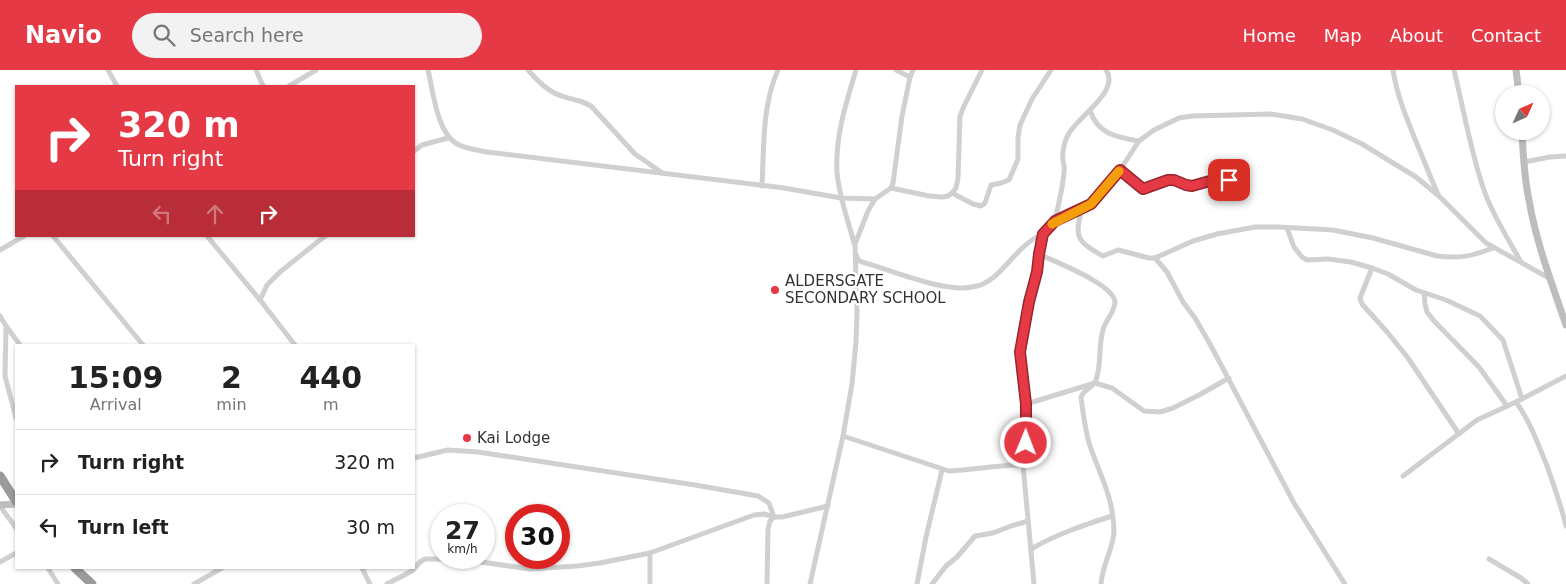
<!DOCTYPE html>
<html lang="en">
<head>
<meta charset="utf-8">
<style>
  :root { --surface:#fff; --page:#f2f2f2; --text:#222; --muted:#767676; --line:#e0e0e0; --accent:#e63946 }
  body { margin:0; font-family:"DejaVu Sans",sans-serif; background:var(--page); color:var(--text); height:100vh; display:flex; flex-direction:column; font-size:19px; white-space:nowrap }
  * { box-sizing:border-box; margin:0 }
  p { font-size:16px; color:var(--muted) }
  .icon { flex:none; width:28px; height:28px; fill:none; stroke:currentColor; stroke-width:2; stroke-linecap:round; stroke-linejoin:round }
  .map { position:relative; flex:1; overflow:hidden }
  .drawer { position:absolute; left:15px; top:274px; width:400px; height:225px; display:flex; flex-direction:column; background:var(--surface); border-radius:0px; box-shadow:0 1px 4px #0004 }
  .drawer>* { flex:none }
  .hud { position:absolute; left:15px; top:15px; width:400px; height:152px; border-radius:0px; box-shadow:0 1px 4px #0004; background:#e63946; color:#fff; overflow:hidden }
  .needle { width:32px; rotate:45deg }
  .controls { position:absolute; left:1495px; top:15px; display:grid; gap:10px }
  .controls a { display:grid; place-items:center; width:55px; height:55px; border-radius:50%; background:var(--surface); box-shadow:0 1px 4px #0004; font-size:25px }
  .speed { position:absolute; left:430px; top:434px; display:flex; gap:10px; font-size:25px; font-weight:700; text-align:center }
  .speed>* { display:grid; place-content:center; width:65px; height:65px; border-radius:50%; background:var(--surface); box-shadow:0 1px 4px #0004; line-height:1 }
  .speed small { font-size:12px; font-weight:400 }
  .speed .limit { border:8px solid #d22; background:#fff; color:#111 }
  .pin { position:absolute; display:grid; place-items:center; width:42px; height:42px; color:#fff; margin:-21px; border-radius:10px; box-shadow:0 2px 8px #0006 }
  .me { position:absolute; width:55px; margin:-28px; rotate:1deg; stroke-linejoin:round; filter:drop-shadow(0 0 4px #0008) }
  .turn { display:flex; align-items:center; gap:18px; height:105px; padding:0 20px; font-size:22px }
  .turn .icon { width:65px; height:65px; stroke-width:2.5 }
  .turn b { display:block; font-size:35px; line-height:42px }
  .lanes { display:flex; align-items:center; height:48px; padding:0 20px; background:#0003; justify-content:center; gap:25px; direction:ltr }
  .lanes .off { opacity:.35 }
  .eta { display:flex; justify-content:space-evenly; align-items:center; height:85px; text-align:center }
  .eta b { font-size:30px; font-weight:800; line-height:35px }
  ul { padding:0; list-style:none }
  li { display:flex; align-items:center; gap:15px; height:65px; padding:0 20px; border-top:1px solid var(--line) }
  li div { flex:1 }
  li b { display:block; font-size:19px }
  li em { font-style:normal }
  header { display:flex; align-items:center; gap:30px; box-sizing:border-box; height:70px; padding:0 25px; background:var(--accent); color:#fff }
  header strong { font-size:24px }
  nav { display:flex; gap:28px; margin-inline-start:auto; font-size:18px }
  .search { width:350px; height:45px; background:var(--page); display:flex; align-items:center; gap:12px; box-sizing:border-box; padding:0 18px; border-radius:28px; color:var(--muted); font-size:19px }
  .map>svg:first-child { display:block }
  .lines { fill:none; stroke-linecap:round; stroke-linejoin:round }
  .street { stroke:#d0d0d0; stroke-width:5 }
  .secondary { stroke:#bdbdbd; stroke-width:7 }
  .highway { stroke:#9a9a9a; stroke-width:9 }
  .route-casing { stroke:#96252e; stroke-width:12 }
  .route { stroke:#e63946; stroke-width:9 }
  .slow { stroke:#f59e0b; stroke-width:9 }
  .poi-dot { fill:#e63946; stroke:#fff; stroke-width:2 }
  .labels { text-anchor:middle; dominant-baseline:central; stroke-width:5; stroke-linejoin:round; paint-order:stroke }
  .poi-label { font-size:15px; fill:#333; stroke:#fff; text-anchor:start }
</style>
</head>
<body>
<header>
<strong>Navio</strong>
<div class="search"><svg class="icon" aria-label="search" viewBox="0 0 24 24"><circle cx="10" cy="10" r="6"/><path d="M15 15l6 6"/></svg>Search here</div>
<nav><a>Home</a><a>Map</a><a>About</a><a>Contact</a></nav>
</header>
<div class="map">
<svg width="1566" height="514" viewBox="0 0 1566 514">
  <rect width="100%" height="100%" fill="#fff"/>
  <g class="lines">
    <!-- street -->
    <g class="street">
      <path d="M108 0 117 16"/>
      <path d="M256 0 263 16"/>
      <path d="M428 0C433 21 437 63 457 74 466 79 477 80 487 82L784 118 841 128 875 129"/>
      <path d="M528 0C537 10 548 22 562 26 574 31 578 28 591 36L635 84 661 102"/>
      <path d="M896 0 910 7"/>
      <path d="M1393 0C1397 26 1407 49 1417 74 1424 90 1430 107 1438 124"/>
      <path d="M1454 0C1464 41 1471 84 1485 123 1494 147 1508 169 1521 192"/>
      <path d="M289 16 316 0"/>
      <path d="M1090 40C1097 64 1117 67 1139 71"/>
      <path d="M414 81 422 75 448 68"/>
      <path d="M1524 92 1550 87 1566 86"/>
      <path d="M1120 100 1143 119 1148 118 1158 113 1174 110 1186 115 1192 116 1217 109 1229 110"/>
      <path d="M762 116C764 78 762 35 778 0"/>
      <path d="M891 118 929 126 942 127 948 126 952 123 956 118 958 108 960 46 964 36 982 0"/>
      <path d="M952 123 973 134 981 136 985 133 991 115 1001 113 1009 110 1018 89V67L1020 55 1032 29 1051 0"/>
      <path d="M1082 139C1074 168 1077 171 1103 186L1118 180 1149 188H1155L1193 171 1217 164 1255 157H1278L1333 160 1373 168 1437 186C1460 189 1472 186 1493 178"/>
      <path d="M1055 151C1058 135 1063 118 1064 102 1065 98 1064 95 1063 91 1062 83 1064 72 1068 65 1077 47 1121 21 1106 0"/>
      <path d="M1287 158 1294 177 1302 187 1307 190 1328 189 1351 192 1372 198 1388 204 1416 220 1446 230 1480 246 1503 270 1522 329"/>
      <path d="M53 166 143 275"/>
      <path d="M207 166 260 230 295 275"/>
      <path d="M854 173C848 150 839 127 837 102 835 67 846 33 856 0"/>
      <path d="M0 180 24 166"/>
      <path d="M856 184 858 190 862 192C892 200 947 225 977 216 983 215 990 210 994 207 1010 193 1023 172 1043 164"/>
      <path d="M1039 184C1055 192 1114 214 1115 232 1115 242 1105 251 1103 260 1098 277 1102 293 1096 310 1094 317 1084 319 1081 327 1083 343 1085 360 1090 376 1100 405 1114 429 1114 462 1113 479 1102 496 1101 514"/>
      <path d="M1155 188 1167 202 1183 232 1195 248 1210 274 1294 433 1345 514"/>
      <path d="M1372 198 1360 228 1362 234 1388 263 1408 288 1459 364"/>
      <path d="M1424 223 1425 234 1427 242 1434 251 1479 297 1507 336"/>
      <path d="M260 230 267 215 280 202 325 166"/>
      <path d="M0 246 6 256 20 275"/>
      <path d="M6 256 5 306 16 348"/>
      <path d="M1516 332C1530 351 1538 374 1547 396 1554 416 1561 435 1566 456"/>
      <path d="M1026 334 1095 313 1112 318 1144 341 1160 342 1173 338 1199 325 1229 308"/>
      <path d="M843 366 949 401C974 400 998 395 1023 395"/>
      <path d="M414 388 448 380 478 382 695 415 758 426 769 433 774 447H782L828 436"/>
      <path d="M1403 406 1477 350 1516 332 1566 306"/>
      <path d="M0 436 16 458"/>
      <path d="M1031 479C1057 464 1084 455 1112 446"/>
      <path d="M1489 489 1521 508 1528 514"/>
      <path d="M0 492 16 483"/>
      <path d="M48 498 58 514"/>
      <path d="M362 498 370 514"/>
      <path d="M194 514 222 498"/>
      <path d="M387 514 412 501 420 492 425 489H460L530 499 577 496 600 493 650 483 754 445 764 444 774 447 770 451 768 459 767 514"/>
      <path d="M650 514V483"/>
      <path d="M810 514 843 366 852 314 856 272 857 242 855 174 868 141 875 129 891 118 893 113 902 46 910 7 913 0"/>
      <path d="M917 514 926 467 942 400"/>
      <path d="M932 514 946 496 957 487 975 466 993 463 1011 456 1028 451"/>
      <path d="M1034 514 1023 395 1026 334 1020 282 1029 232 1037 202 1039 184 1043 164 1055 151 1084 139 1091 134 1120 100 1139 71 1154 60 1179 48 1192 46 1271 44 1302 49 1333 60 1362 74 1416 107 1440 127 1486 173 1549 208"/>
    </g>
    <!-- secondary -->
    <g class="secondary">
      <path d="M1516 0 1519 24"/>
      <path d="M1522 61C1523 84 1524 107 1529 130 1536 172 1552 214 1566 255"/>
      <path d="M0 435 16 434"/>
    </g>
    <!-- highway -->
    <g class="highway">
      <path d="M0 406 16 431"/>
      <path d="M75 498 92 514"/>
    </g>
  </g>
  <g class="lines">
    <!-- route casing -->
    <g class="route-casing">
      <path id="route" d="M1026 373V334L1020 282 1029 232 1037 202 1039 184 1043 164 1055 151 1091 134 1120 100 1143 119 1168 110H1174L1186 115 1192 116 1217 109 1229 110"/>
    </g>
    <!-- route -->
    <use href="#route" class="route"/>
    <!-- slow -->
    <path class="slow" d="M1052 154 1091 134 1119 101"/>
  </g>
  <!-- markers -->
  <g class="poi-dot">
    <circle cx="775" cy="220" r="5"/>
    <circle cx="467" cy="368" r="5"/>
  </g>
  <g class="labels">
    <!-- poi labels -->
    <g class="poi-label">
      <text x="785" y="211">ALDERSGATE<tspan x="785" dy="17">SECONDARY SCHOOL</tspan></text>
      <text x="477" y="368">Kai Lodge</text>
    </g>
  </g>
</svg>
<div class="controls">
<a><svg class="needle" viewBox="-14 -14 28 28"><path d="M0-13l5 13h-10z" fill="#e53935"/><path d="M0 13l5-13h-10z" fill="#767676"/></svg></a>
</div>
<div class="speed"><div>27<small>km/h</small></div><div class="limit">30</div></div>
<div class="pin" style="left:1229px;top:110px;background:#d93025"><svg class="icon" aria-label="arrive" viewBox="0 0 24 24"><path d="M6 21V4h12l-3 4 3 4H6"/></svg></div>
<svg class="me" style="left:1026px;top:373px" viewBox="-20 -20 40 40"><circle r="17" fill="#e63946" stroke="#fff" stroke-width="3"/><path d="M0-11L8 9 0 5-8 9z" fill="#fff"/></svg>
<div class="hud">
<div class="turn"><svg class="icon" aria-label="right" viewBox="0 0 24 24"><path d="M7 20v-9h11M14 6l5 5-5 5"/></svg><div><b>320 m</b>Turn right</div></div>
<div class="lanes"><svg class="icon off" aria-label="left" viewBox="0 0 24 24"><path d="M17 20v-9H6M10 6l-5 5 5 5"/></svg><svg class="icon off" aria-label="ahead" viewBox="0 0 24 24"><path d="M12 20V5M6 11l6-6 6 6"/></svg><svg class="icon" aria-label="right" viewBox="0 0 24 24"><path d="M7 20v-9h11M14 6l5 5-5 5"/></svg></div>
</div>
<section class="drawer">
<div class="eta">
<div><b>15:09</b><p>Arrival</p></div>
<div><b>2</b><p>min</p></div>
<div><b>440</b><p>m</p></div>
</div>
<ul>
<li><svg class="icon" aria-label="right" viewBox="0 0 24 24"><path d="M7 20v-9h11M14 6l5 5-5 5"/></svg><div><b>Turn right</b></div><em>320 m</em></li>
<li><svg class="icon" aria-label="left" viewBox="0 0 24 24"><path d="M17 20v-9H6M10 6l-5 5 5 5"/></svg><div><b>Turn left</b></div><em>30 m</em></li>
</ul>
</section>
</div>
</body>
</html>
